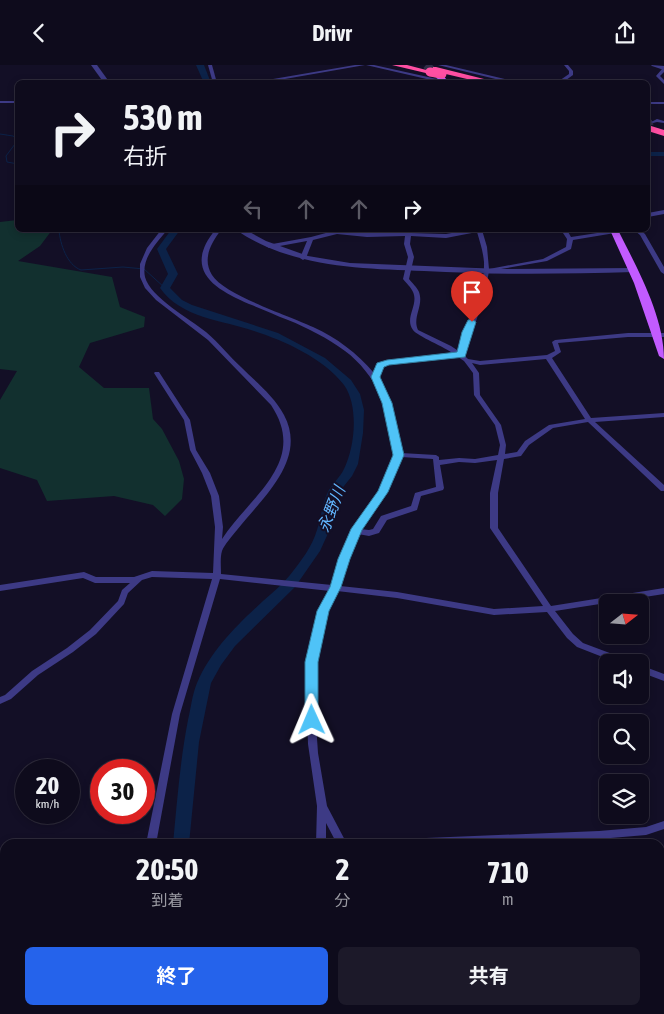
<!DOCTYPE html>
<html lang="ja">
<head>
<meta charset="utf-8">
<style>
  :root { --surface:#0e0b1c; --page:#1c1929; --text:#f1f3f6; --muted:#9b9ba3; --line:#2e2b3b; --accent:#2563eb }
  body { margin:0; font-family:"Asap Condensed","Noto Sans JP",sans-serif; background:var(--page); color:var(--text); height:100vh; display:flex; flex-direction:column; font-size:19px; white-space:nowrap }
  * { box-sizing:border-box; margin:0 }
  p { font-size:16px; color:var(--muted) }
  .icon { flex:none; width:28px; height:28px; fill:none; stroke:currentColor; stroke-width:2; stroke-linecap:round; stroke-linejoin:round }
  .map { position:relative; flex:1; overflow:hidden }
  .panel { position:absolute; left:0px; top:774px; width:665px; height:176px; display:flex; flex-direction:column; background:var(--surface); border-radius:15px 15px 0 0; box-shadow:0 2px 8px #0003,0 0 0 1px var(--line) }
  .panel>* { flex:none }
  .hud { position:absolute; left:15px; top:15px; width:635px; height:152px; border-radius:8px; box-shadow:0 2px 8px #0003,0 0 0 1px var(--line); background:#0e0b1c; color:var(--text); overflow:hidden }
  .needle { width:32px; rotate:73deg }
  .controls { position:absolute; left:599px; top:529px; display:grid; gap:10px }
  .controls a { display:grid; place-items:center; width:50px; height:50px; border-radius:8px; background:var(--surface); box-shadow:0 2px 8px #0003,0 0 0 1px var(--line); font-size:25px }
  .speed { position:absolute; left:15px; top:694px; display:flex; gap:10px; font-size:25px; font-weight:700; text-align:center }
  .speed>* { display:grid; place-content:center; width:65px; height:65px; border-radius:50%; background:var(--surface); box-shadow:0 2px 8px #0003,0 0 0 1px var(--line); line-height:1 }
  .speed small { font-size:12px; font-weight:400 }
  .speed .limit { border:8px solid #d22; background:#fff; color:#111 }
  .pin { position:absolute; display:grid; place-items:center; width:42px; height:42px; color:#fff; margin:-51px -21px; border-radius:50% 50% 50% 0; rotate:-45deg; box-shadow:0 0 5px #0007 }
  .pin .icon { rotate:45deg }
  .me { position:absolute; width:55px; margin:-28px; rotate:359deg; stroke-linejoin:round; filter:drop-shadow(0 0 4px #0008) }
  .turn { display:flex; align-items:center; gap:18px; height:105px; padding:0 25px; font-size:22px }
  .turn .icon { width:65px; height:65px; stroke-width:2.5 }
  .turn b { display:block; font-size:35px; line-height:42px }
  .lanes { display:flex; align-items:center; height:48px; padding:0 25px; background:#0003; justify-content:center; gap:25px; direction:ltr }
  .lanes .off { opacity:.35 }
  .eta { display:flex; justify-content:space-evenly; align-items:center; height:85px; text-align:center }
  .eta b { font-size:30px; font-weight:700; line-height:35px }
  .primary-button { display:flex; gap:10px; margin-top:auto; padding:10px 25px }
  .primary-button a { flex:1; height:58px; border-radius:8px; background:var(--accent); color:#fff; font-size:20px; font-weight:700; line-height:58px; text-align:center }
  .primary-button a+a { background:var(--page); color:var(--text) }
  header { display:flex; justify-content:space-between; align-items:center; height:65px; padding:0 25px; background:var(--surface); font-size:22px; font-weight:700 }
  .map>svg:first-child { display:block }
  .green { fill:#12302f }
  .lines { fill:none; stroke-linecap:round; stroke-linejoin:round }
  .stream { stroke:#0c2248; stroke-width:1 }
  .river { fill:#0c2248; fill-rule:evenodd }
  .minor-tunnel { stroke:#312d47; stroke-width:5; stroke-dasharray:5 2.5; stroke-linecap:butt }
  .primary-tunnel { stroke:#312d47; stroke-width:8; stroke-dasharray:8 4; stroke-linecap:butt }
  .minor { fill:#3d3a85; fill-rule:evenodd }
  .tertiary { fill:#3d3a85; fill-rule:evenodd }
  .primary { fill:#c25bff; fill-rule:evenodd }
  .motorway { fill:#ff4fa3; fill-rule:evenodd }
  .motorway-bridge { stroke:#ff4fa3; stroke-width:9 }
  .route { fill:#4fc3f7; stroke:#337fa1 }
  .labels { text-anchor:middle; dominant-baseline:central; stroke-width:4; stroke-linejoin:round; paint-order:stroke }
  .water-label { font-size:16px; font-style:italic; fill:#62b6ff; stroke:#130f26 }
</style>
</head>
<body>
<header><svg class="icon" aria-label="back" viewBox="0 0 24 24"><path d="M15 5l-7 7 7 7"/></svg>Drivr<svg class="icon" aria-label="share" viewBox="0 0 24 24"><path d="M12 15V3M7 8l5-5 5 5M5 13v7h14v-7"/></svg></header>
<div class="map">
<svg width="664" height="949" viewBox="0 0 664 949">
  <rect width="100%" height="100%" fill="#130f26"/>
  <!-- green -->
  <g class="green">
    <path d="M17 155 18 165H52L40 181 18 196 112 212 120 242 145 252 144 262 90 278 79 302 104 323H149L153 354 162 364 179 396 184 414 182 434 165 451 153 440 114 431 47 436 37 415 0 403V335L17 306 0 304V157Z"/>
    <path d="M0 872 5 873V945H157V949H0Z"/>
  </g>
  <g class="lines">
    <!-- stream -->
    <g class="stream">
      <path d="M0 69 13 71 18 74"/>
      <path d="M18 75 6 91 7 97 18 99"/>
      <path d="M18 118V122"/>
      <path d="M59 165C60 179 67 200 81 205L123 202 144 204 165 223"/>
    </g>
    <!-- river -->
    <g class="river">
      <path d="M196 0H204L211 18H204Z"/>
      <rect x="648" y="87" width="16" height="4"/>
      <path d="M171 165H180L166 184 178 209 170 223 182 235 192 240 278 268 325 293 351 315 360 329 364 345 363 368 358 399 352 411 340 426 330 464 320 486 295 522 235 581 221 600 211 618 199 677 189 779H173C177 738 180 696 188 655 191 643 192 630 197 618 211 585 237 560 263 536 272 528 282 520 290 510 301 496 312 482 317 465 321 453 322 440 327 429 331 419 340 413 344 404 355 382 359 341 344 320 323 293 285 276 254 266 222 255 181 253 160 223L168 209 157 184Z"/>
      <path d="M161 945H179L180 949H162Z"/>
    </g>
    <!-- minor-tunnel -->
    <path class="minor-tunnel" d="M648 59 653 57"/>
    <!-- primary-tunnel -->
    <path class="primary-tunnel" d="M426 0 440 12"/>
    <!-- minor -->
    <g class="minor">
      <path d="M208 0H212L217 18H213Z"/>
      <path d="M355 0H365L262 18H249Z"/>
      <path d="M366 0H374L455 18H444Z"/>
      <path d="M438 0H446L522 18H512Z"/>
      <path d="M564 0H568L573 6V10L562 18H556L569 9V6Z"/>
      <path d="M662 4H664V7L660 11 664 15V19L656 11Z"/>
      <rect x="0" y="36" width="18" height="2"/>
      <rect x="648" y="37" width="16" height="2"/>
      <path d="M657 54 664 56V58L657 57 653 58 651 57Z"/>
      <path d="M161 165H167C157 178 141 193 145 212 150 232 190 254 206 267 219 278 229 291 241 302 256 317 274 331 284 350 308 395 262 433 237 465 233 470 224 480 222 486 220 492 221 502 221 509L332 520C340 502 344 481 353 463 357 456 363 449 369 442 380 428 394 407 395 388 395 350 375 308 345 286 327 273 308 263 288 255 275 250 262 244 249 239 214 224 183 205 215 165H221C211 178 202 194 212 210 224 230 290 251 313 262 337 273 357 288 374 308L378 299 387 295 454 289C445 282 417 271 413 265 404 253 419 240 413 227 411 222 406 218 403 214L408 192 404 179 405 171 367 172 337 169 313 175 306 193 303 195 300 193 307 176 269 183 266 181 267 180 311 172 337 165 367 168H406V165H412L411 168 446 169 469 165H482L487 182 489 204 543 194 566 182 567 174 561 165H567L571 172 617 165V167L615 168 573 175 571 184 547 196 489 206 485 228 465 291 468 294 480 296 547 290 555 286 552 277 555 275 628 268H664V272H628L558 278 561 287 552 293 591 353 664 348V352L595 357 664 420V426H661L588 357 553 363 529 380 521 391 504 394 498 428V463L551 541 664 523V529L555 546 573 569 583 578 631 596 632 598H618L577 582 567 573 547 547 494 550 397 533 337 526 325 554 318 578 315 604V644L318 688 327 741 347 779H337L326 758V779H316L317 741 308 679 306 617 308 591 313 565 319 549 330 526 220 514 180 649 156 779H146L172 649 212 514 152 512 142 515 128 528 124 539 96 569 73 587 38 610 11 634 0 639V632L5 630 32 606 67 583 90 565 118 536 122 525 130 518H95L83 513 0 526V520L84 507 96 512H134L152 506 213 508 215 462 211 431 202 408 190 385 184 355 154 308 155 307H159L190 355 196 385 210 408 219 431 223 462 222 474C250 431 309 397 271 340L208 275 156 235 145 223 140 212V199L147 183ZM477 167C480 177 483 186 484 197 485 228 468 258 460 287L451 281 418 265C412 252 424 241 419 227 417 222 412 218 409 214L414 192 410 179 411 171 446 173ZM458 292 464 296 473 308 474 330 495 360 500 380 498 390 475 394 459 393 439 395V392L436 390 401 388C400 361 391 336 378 313L383 301 388 299ZM546 294 585 354 549 360 525 376 517 387 505 389 506 380 501 360 480 330 479 308 472 298 480 300ZM401 392 433 394 436 422 415 428 411 441 381 451 373 464 369 465 360 464C364 457 370 451 374 445 386 430 397 411 401 392ZM497 395 490 428V463L543 541 494 544 397 527 340 521 358 469 369 471 379 468 387 455 417 445 421 431 443 425 444 423 440 400 459 397 475 398Z"/>
      <path d="M634 165H640L645 169 664 202V209L661 207 640 170Z"/>
      <path d="M640 600 664 609V616L640 607Z"/>
      <path d="M664 756V764L646 770 599 774 486 779H373L375 776 378 775 599 766 646 762Z"/>
      <path d="M0 796 3 797 5 800V838L4 841 0 843Z"/>
      <rect x="660" y="893" width="4" height="10"/>
      <rect x="132" y="945" width="10" height="4"/>
      <rect x="314" y="945" width="10" height="4"/>
      <path d="M606 945H619L618 949H605Z"/>
      <path d="M626 945H638L639 949H627Z"/>
    </g>
    <!-- tertiary -->
    <g class="tertiary">
      <path d="M91 0H97L110 18H104Z"/>
      <path d="M651 0 664 1V5L652 1Z"/>
      <path d="M664 145V149L648 152V148Z"/>
      <path d="M237 165H246L266 176 308 191 350 198 501 204 634 203 638 205 634 207C564 209 494 210 424 206 371 204 317 203 267 182 257 177 245 172 237 165Z"/>
    </g>
    <!-- primary -->
    <g class="primary">
      <path d="M437 10H443L449 18H441L436 12Z"/>
      <path d="M610 165H618C637 203 664 251 664 294L659 291 634 218Z"/>
    </g>
    <!-- motorway -->
    <g class="motorway">
      <path d="M392 0H407L434 7 430 9Z"/>
      <path d="M433 2H436L500 18H484L433 6Z"/>
      <path d="M648 60 664 65V71L648 66Z"/>
    </g>
    <!-- motorway-bridge -->
    <path class="motorway-bridge" d="M430 7 442 9"/>
  </g>
  <!-- route -->
  <path class="route" d="M472 254 476 257 465 292 389 300 384 302 380 312 392 338 404 390 388 427 362 465 350 494 341 522 329 546 318 597V655L316 659 312 660 307 659 305 655V597L317 546 330 522 338 494 351 464 378 426 393 390 382 338 371 312 377 298 387 295 457 287 462 267 468 255Z"/>
  <g class="labels">
    <!-- water labels -->
    <g class="water-label">
      <text transform="translate(331 444) rotate(-69)">永野川</text>
    </g>
  </g>
</svg>
<div class="controls">
<a><svg class="needle" viewBox="-14 -14 28 28"><path d="M0-13l5 13h-10z" fill="#e53935"/><path d="M0 13l5-13h-10z" fill="#9b9ba3"/></svg></a>
<a><svg class="icon" aria-label="sound" viewBox="0 0 24 24"><path d="M4 9h4l5-4v14l-5-4H4zM17 9q2 3 0 6"/></svg></a>
<a><svg class="icon" aria-label="search" viewBox="0 0 24 24"><circle cx="10" cy="10" r="6"/><path d="M15 15l6 6"/></svg></a>
<a><svg class="icon" aria-label="layers" viewBox="0 0 24 24"><path d="M12 4l9 5-9 5-9-5zM3 14l9 5 9-5"/></svg></a>
</div>
<div class="speed"><div>20<small>km/h</small></div><div class="limit">30</div></div>
<div class="pin" style="left:472px;top:257px;background:#d93025"><svg class="icon" aria-label="arrive" viewBox="0 0 24 24"><path d="M6 21V4h12l-3 4 3 4H6"/></svg></div>
<svg class="me" style="left:312px;top:655px" viewBox="-20 -20 40 40"><path d="M0-17L14 15 0 8-14 15z" fill="#4fc3f7" stroke="#fff" stroke-width="4"/></svg>
<div class="hud">
<div class="turn"><svg class="icon" aria-label="right" viewBox="0 0 24 24"><path d="M7 20v-9h11M14 6l5 5-5 5"/></svg><div><b>530 m</b>右折</div></div>
<div class="lanes"><svg class="icon off" aria-label="left" viewBox="0 0 24 24"><path d="M17 20v-9H6M10 6l-5 5 5 5"/></svg><svg class="icon off" aria-label="ahead" viewBox="0 0 24 24"><path d="M12 20V5M6 11l6-6 6 6"/></svg><svg class="icon off" aria-label="ahead" viewBox="0 0 24 24"><path d="M12 20V5M6 11l6-6 6 6"/></svg><svg class="icon" aria-label="right" viewBox="0 0 24 24"><path d="M7 20v-9h11M14 6l5 5-5 5"/></svg></div>
</div>
<section class="panel">
<div class="eta">
<div><b>20:50</b><p>到着</p></div>
<div><b>2</b><p>分</p></div>
<div><b>710</b><p>m</p></div>
</div>
<div class="primary-button"><a>終了</a><a>共有</a></div>
</section>
</div>
</body>
</html>
